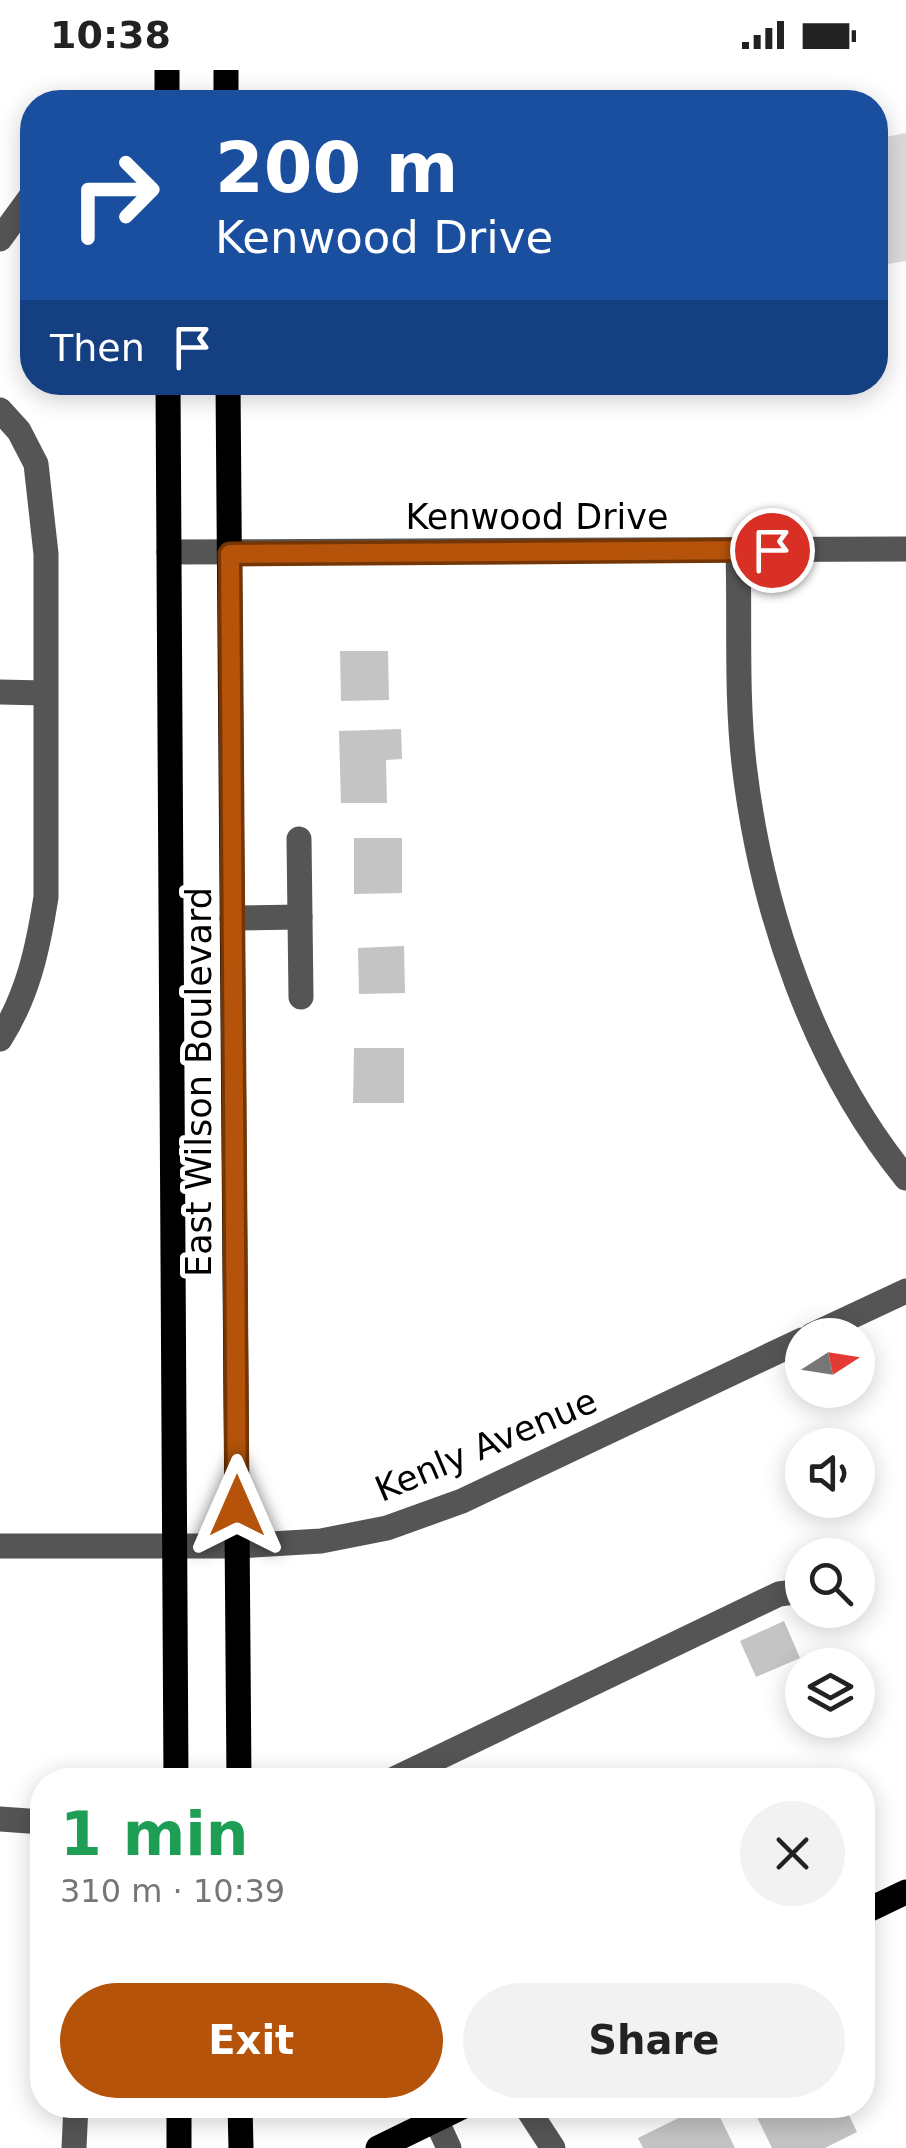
<!DOCTYPE html>
<html lang="en">
<head>
<meta charset="utf-8">
<style>
  :root { --surface:#fff; --page:#f2f2f2; --text:#222; --muted:#767676; --accent:#b45309 }
  body { margin:0; font-family:"DejaVu Sans",sans-serif; background:var(--page); color:var(--text); height:100vh; display:flex; flex-direction:column; font-size:38px; white-space:nowrap }
  * { box-sizing:border-box; margin:0 }
  p { font-size:32px; color:var(--muted) }
  .icon { flex:none; width:55px; height:55px; fill:none; stroke:currentColor; stroke-width:2; stroke-linecap:round; stroke-linejoin:round }
  .map { position:relative; flex:1; overflow:hidden }
  .drawer { position:absolute; left:30px; top:1698px; width:845px; height:350px; display:flex; flex-direction:column; background:var(--surface); border-radius:40px; box-shadow:0 5px 25px #0003 }
  .drawer>* { flex:none }
  .hud { position:absolute; left:20px; top:20px; width:868px; height:305px; border-radius:40px; box-shadow:0 5px 25px #0003; background:#1a4fa0; color:#fff; overflow:hidden }
  .needle { width:65px; rotate:78deg }
  .buttons { position:absolute; left:785px; top:1248px; display:grid; gap:20px }
  .buttons a { display:grid; place-items:center; width:90px; height:90px; border-radius:50%; background:var(--surface); box-shadow:0 5px 25px #0003; font-size:50px }
  .pin { position:absolute; display:grid; place-items:center; width:85px; height:85px; color:#fff; margin:-42px; border:5px solid #fff; border-radius:50%; box-shadow:0 2px 10px #0007 }
  .me { position:absolute; width:110px; margin:-55px; rotate:0deg; stroke-linejoin:round; filter:drop-shadow(0 0 8px #0008) }
  .turn { display:flex; align-items:center; gap:35px; height:210px; padding:0 30px; font-size:45px }
  .turn .icon { width:130px; height:130px; stroke-width:2.5 }
  .turn b { display:block; font-size:70px; line-height:85px }
  .then { display:flex; align-items:center; height:95px; padding:0 30px; background:#0003; gap:20px; font-size:38px }
  .round { display:grid; place-items:center; flex:none; width:105px; height:105px; border-radius:52px; background:var(--page) }
  .head { display:flex; align-items:center; justify-content:space-between; height:170px; padding:0 30px }
  h1 { font-size:60px; font-weight:700; line-height:75px; color:#1e9e55 }
  .cta { display:flex; gap:20px; margin-top:auto; padding:20px 30px }
  .cta a { flex:1; height:115px; border-radius:60px; background:var(--accent); color:#fff; font-size:40px; font-weight:700; line-height:115px; text-align:center }
  .cta a+a { background:var(--page); color:var(--text) }
  .status { display:flex; justify-content:space-between; align-items:center; height:70px; padding:0 50px; background:var(--surface); direction:ltr }
  .status svg { height:28px; fill:currentColor }
  .map>svg:first-child { display:block }
  .green { fill:#dcdcdc }
  .building { fill:#c4c4c4 }
  .lines { fill:none; stroke-linecap:round; stroke-linejoin:round }
  .minor { stroke:#555; stroke-width:25 }
  .major { stroke:#000; stroke-width:25 }
  .route-casing { stroke:#753606; stroke-width:25 }
  .route { stroke:#b45309; stroke-width:18 }
  .labels { text-anchor:middle; dominant-baseline:central; stroke-width:10; stroke-linejoin:round; paint-order:stroke }
  .street-label { font-size:35px; fill:#000; stroke:#fff }
</style>
</head>
<body>
<div class="status"><b>10:38</b><svg viewBox="0 0 49 12"><path d="M0 12V9h3v3zM5 12V6h3v6zM10 12V3h3v9zM15 12V0h3v12zM26 1h20v11H26zM47 4h2v5h-2z"/></svg></div>
<div class="map">
<svg width="906" height="2078" viewBox="0 0 906 2078">
  <rect width="100%" height="100%" fill="#fff"/>
  <!-- green -->
  <path class="green" d="M906 63V191L875 196V69Z"/>
  <!-- building -->
  <g class="building">
    <path d="M340 581H388L389 630 341 631Z"/>
    <path d="M401 659 402 689 386 690 387 733H341L339 661Z"/>
    <path d="M354 768H402V823L354 824Z"/>
    <path d="M404 876 405 923 359 924 358 878Z"/>
    <path d="M354 978H404V1033H353Z"/>
    <path d="M784 1551 800 1588 756 1607 740 1571Z"/>
    <path d="M705 2035H714L735 2078H643L638 2068Z"/>
    <path d="M751 2035H844L857 2062 825 2078H772Z"/>
  </g>
  <g class="lines">
    <!-- minor -->
    <g class="minor">
      <path d="M0 169 32 125"/>
      <path d="M0 340 19 361 36 394 46 484V827C38 878 28 925 0 969"/>
      <path d="M738 480C740 551 736 624 744 694 761 839 813 994 906 1108"/>
      <path d="M169 482 906 479"/>
      <path d="M0 622 44 623"/>
      <path d="M299 769 301 927"/>
      <path d="M232 848 300 847"/>
      <path d="M812 1265 906 1221"/>
      <path d="M0 1476H237L321 1471 387 1458 462 1431 802 1270"/>
      <path d="M392 1710 779 1524 802 1521"/>
      <path d="M0 1749 42 1752"/>
      <path d="M525 2035 553 2078"/>
      <path d="M436 2050 449 2078"/>
      <path d="M74 2078 76 2035"/>
    </g>
    <!-- major -->
    <g class="major">
      <path d="M167 0V32"/>
      <path d="M226 0V32"/>
      <path d="M168 312 176 1710"/>
      <path d="M228 312 239 1710"/>
      <path d="M862 1843 906 1822"/>
      <path d="M179 2035V2078"/>
      <path d="M240 2035 241 2078"/>
      <path d="M378 2078 466 2035"/>
    </g>
  </g>
  <g class="lines">
    <!-- route casing -->
    <g class="route-casing">
      <path id="route" d="M237 1436 230 484 772 480"/>
    </g>
    <!-- route -->
    <use href="#route" class="route"/>
  </g>
  <g class="labels">
    <!-- street labels -->
    <g class="street-label">
      <text x="537" y="447">Kenwood Drive</text>
      <text transform="translate(199 1012) rotate(-90)">East Wilson Boulevard</text>
      <text transform="translate(486 1375) rotate(-23)">Kenly Avenue</text>
    </g>
  </g>
</svg>
<div class="buttons">
<a><svg class="needle" viewBox="-14 -14 28 28"><path d="M0-13l5 13h-10z" fill="#e53935"/><path d="M0 13l5-13h-10z" fill="#767676"/></svg></a>
<a><svg class="icon" aria-label="sound" viewBox="0 0 24 24"><path d="M4 9h4l5-4v14l-5-4H4zM17 9q2 3 0 6"/></svg></a>
<a><svg class="icon" aria-label="search" viewBox="0 0 24 24"><circle cx="10" cy="10" r="6"/><path d="M15 15l6 6"/></svg></a>
<a><svg class="icon" aria-label="layers" viewBox="0 0 24 24"><path d="M12 4l9 5-9 5-9-5zM3 14l9 5 9-5"/></svg></a>
</div>
<div class="pin" style="left:772px;top:480px;background:#d93025"><svg class="icon" aria-label="arrive" viewBox="0 0 24 24"><path d="M6 21V4h12l-3 4 3 4H6"/></svg></div>
<svg class="me" style="left:237px;top:1436px" viewBox="-20 -20 40 40"><path d="M0-17L14 15 0 8-14 15z" fill="#b45309" stroke="#fff" stroke-width="4"/></svg>
<div class="hud">
<div class="turn"><svg class="icon" aria-label="right" viewBox="0 0 24 24"><path d="M7 20v-9h11M14 6l5 5-5 5"/></svg><div><b>200 m</b>Kenwood Drive</div></div>
<div class="then">Then<svg class="icon" aria-label="arrive" viewBox="0 0 24 24"><path d="M6 21V4h12l-3 4 3 4H6"/></svg></div>
</div>
<section class="drawer">
<div class="head"><div><h1>1 min</h1><p>310 m · 10:39</p></div><a class="round"><svg class="icon" aria-label="close" viewBox="0 0 24 24"><path d="M6 6l12 12M18 6L6 18"/></svg></a></div>
<div class="cta"><a>Exit</a><a>Share</a></div>
</section>
</div>
</body>
</html>
